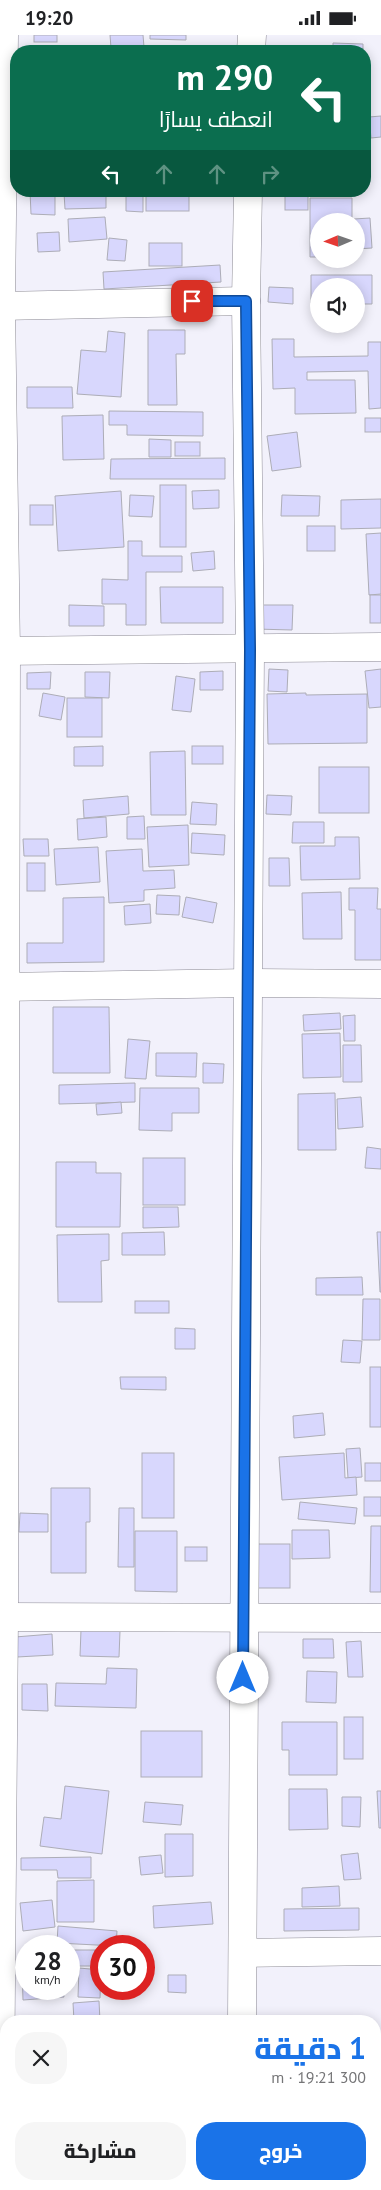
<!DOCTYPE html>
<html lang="ar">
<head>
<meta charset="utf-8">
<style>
  :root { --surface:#fff; --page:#f6f6f6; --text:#202124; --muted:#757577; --accent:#1a73e8 }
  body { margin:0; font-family:"PT Sans",Cairo,sans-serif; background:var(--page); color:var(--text); direction:rtl; height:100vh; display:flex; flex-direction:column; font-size:19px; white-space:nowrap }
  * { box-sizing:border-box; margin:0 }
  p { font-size:16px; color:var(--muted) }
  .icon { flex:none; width:28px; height:28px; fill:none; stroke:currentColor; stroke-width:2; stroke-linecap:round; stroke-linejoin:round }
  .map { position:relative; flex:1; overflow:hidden; direction:ltr }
  .sheet { position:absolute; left:0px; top:1980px; width:381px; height:175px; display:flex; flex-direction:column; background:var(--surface); border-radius:20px 20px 0 0; box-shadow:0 2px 12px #0003; direction:rtl }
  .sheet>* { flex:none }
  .hud { position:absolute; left:10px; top:10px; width:361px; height:152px; border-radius:20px; box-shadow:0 2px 12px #0003; direction:rtl; background:#0b6e4f; color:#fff; overflow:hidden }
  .needle { width:32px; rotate:268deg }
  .controls { position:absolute; left:310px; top:178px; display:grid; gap:10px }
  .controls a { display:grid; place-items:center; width:55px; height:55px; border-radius:50%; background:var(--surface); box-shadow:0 2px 12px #0003; font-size:25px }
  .speed { position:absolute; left:15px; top:1900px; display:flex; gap:10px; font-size:25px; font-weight:700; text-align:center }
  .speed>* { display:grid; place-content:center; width:65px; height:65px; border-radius:50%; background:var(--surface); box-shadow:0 2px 12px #0003; line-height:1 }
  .speed small { font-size:12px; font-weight:400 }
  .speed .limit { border:8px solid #d22; background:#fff; color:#111 }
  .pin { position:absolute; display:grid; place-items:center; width:42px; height:42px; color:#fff; margin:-21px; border-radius:10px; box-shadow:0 2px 8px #0006 }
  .me { position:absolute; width:55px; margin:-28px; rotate:0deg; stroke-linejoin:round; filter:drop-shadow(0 0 4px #0008) }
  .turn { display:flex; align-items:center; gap:18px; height:105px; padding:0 15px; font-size:22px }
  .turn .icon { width:65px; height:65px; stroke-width:2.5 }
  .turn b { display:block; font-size:35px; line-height:42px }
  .lanes { display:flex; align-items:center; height:48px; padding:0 15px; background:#0003; justify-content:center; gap:25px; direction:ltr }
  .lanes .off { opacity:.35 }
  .round { display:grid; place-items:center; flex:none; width:52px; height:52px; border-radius:20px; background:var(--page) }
  .overview { display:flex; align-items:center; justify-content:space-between; height:85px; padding:0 15px }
  h1 { font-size:30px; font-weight:800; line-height:38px; color:var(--accent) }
  .button { display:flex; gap:10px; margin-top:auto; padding:10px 15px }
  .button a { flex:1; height:58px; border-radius:20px; background:var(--accent); color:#fff; font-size:20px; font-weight:800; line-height:58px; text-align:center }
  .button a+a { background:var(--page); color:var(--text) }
  .status { display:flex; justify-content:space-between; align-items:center; height:35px; padding:0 25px; background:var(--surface); direction:ltr }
  .status svg { height:14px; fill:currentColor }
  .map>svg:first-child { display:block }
  .building { fill:#d8d7fd; stroke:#adadb7 }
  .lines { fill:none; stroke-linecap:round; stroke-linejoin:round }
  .minor-casing { stroke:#8d8b95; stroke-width:29 }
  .minor { stroke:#fff; stroke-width:28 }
  .route-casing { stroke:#114b97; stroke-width:12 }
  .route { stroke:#1a73e8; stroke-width:9 }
</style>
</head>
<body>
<div class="status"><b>19:20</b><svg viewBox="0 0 49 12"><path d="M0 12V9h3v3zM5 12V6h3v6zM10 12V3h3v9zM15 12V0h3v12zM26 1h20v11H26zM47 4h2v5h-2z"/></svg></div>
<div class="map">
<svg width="381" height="2155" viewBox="0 0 381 2155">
  <rect width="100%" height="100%" fill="#f2f1fb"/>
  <!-- building -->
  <g class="building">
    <rect x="34" y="0" width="23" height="7"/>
    <path d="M110 0H143L144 12 111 13Z"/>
    <path d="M150 0H186V5L150 4Z"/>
    <path d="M333 8 363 9V16H333Z"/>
    <path d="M381 81V102L371 103 369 82Z"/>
    <path d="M30 156H55V180L31 179Z"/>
    <path d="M126 156H143V177L126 176Z"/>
    <rect x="146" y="156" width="43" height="20"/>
    <rect x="285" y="156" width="23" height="19"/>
    <path d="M64 158H106V173L65 174Z"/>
    <path d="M310 163H352V186H319V222H310Z"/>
    <path d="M105 182 107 204 69 207 68 184Z"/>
    <path d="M370 183 372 213 356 214V186L354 184Z"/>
    <path d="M59 197 60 216 38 217 37 198Z"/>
    <path d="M109 203 127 205 125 226 107 225Z"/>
    <rect x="149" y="208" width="33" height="23"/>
    <path d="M220 230 221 247 104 254 103 237Z"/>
    <path d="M311 240H372V269H356V251H319V269L311 268Z"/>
    <path d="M269 252 293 253V269L268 267Z"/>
    <path d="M148 295H185V319H176L177 370H148Z"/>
    <path d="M108 296 125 298 121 362 77 359 81 315 106 317Z"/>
    <path d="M272 304H294V322L368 321V307H381V373L369 374 368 336 307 337V345H355L356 378 295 379V353L273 354Z"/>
    <path d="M27 352H72L73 373H27Z"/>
    <path d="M109 376 203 377V401L127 400V390H109Z"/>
    <path d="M103 380 104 424 63 425 62 381Z"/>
    <rect x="365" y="383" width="16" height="14"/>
    <path d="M297 397 301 432 272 436 267 401Z"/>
    <path d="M149 404 171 405V422H149Z"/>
    <rect x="175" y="407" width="25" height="14"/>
    <path d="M225 423V444H110L111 424Z"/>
    <rect x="160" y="450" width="26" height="62"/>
    <path d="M219 455V473L193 474 192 456Z"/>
    <path d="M121 456 124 512 58 516 55 461Z"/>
    <path d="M130 460 154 461 152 482 129 481Z"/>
    <path d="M282 460 320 461 319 481H281Z"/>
    <path d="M381 464V493L341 494V465Z"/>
    <rect x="30" y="470" width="23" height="20"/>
    <rect x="307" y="491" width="28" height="25"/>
    <path d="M381 498V559L369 560 366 499Z"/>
    <path d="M128 506H142V521H182V537H146V590H126V569H102V544L128 545Z"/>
    <path d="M214 516 215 534 193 536 191 518Z"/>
    <path d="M160 552H223V588H161Z"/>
    <rect x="370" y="560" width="11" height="28"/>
    <path d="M69 570 104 571V591H69Z"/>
    <path d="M256 570H293L292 595 255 594Z"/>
    <path d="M269 634 288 635 287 657 268 656Z"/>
    <path d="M381 634V672L369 673 365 636Z"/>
    <path d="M223 636V655H200V637Z"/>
    <path d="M51 637 50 654H27V638Z"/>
    <path d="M85 637H110L109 663 85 662Z"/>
    <path d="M176 641 195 644 191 677 172 675Z"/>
    <path d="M43 658 65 662 61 685 39 681Z"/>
    <path d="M306 658V660L367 659V708L268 709 267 659Z"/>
    <rect x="67" y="663" width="35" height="39"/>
    <path d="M103 711V731H74V712Z"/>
    <rect x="192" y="711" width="31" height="18"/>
    <path d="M185 716 186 780H151L150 717Z"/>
    <rect x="319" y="732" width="50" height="46"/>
    <path d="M267 760 292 761 291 780 266 779Z"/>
    <path d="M128 761 129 779 84 783 83 765Z"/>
    <path d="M192 767 217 769 216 790 190 789Z"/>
    <path d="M144 781 145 804H127V782Z"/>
    <path d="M106 782 107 802 78 805 77 784Z"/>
    <path d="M293 787H324V808H292Z"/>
    <path d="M188 790 189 830 149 832 147 792Z"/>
    <path d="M192 798 225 800 224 820 191 818Z"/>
    <path d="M335 802H359L360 844 301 845 300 811H335Z"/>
    <path d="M23 804H48L49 821H24Z"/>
    <path d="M98 812 100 847 56 850 54 814Z"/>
    <path d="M142 814 143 836 174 835 175 853 144 855V866L109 868 106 816Z"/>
    <path d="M269 823H289L290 851H269Z"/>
    <rect x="27" y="828" width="18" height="28"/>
    <path d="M349 853H378L377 874H381V925H355V875H349Z"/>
    <path d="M341 857 342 904H303L302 858Z"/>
    <path d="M157 860 180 861 179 880 156 879Z"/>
    <path d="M104 862V927L27 928V908H63V863Z"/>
    <path d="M186 862 217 868 213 888 182 882Z"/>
    <path d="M150 869 151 888 125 890 124 871Z"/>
    <path d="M53 972H109L110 1038H53Z"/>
    <path d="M340 978 341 994 304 996 303 980Z"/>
    <path d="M355 980V1006H344L343 981Z"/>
    <path d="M340 998 341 1042 303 1043 302 999Z"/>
    <path d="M128 1004 150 1006 146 1044 125 1043Z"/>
    <path d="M343 1010H361L362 1047H343Z"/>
    <path d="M156 1018H197L196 1042 156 1041Z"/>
    <path d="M203 1028 224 1029 223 1048H203Z"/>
    <path d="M135 1048V1067L59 1069V1050Z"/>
    <path d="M140 1053H199V1078H172V1096L139 1095Z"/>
    <path d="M335 1058 336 1115H298V1059Z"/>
    <path d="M361 1062 363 1092 338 1094 337 1064Z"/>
    <path d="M121 1067 122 1078 97 1080 96 1069Z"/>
    <path d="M367 1112 381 1114V1134L365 1133Z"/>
    <rect x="143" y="1123" width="42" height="47"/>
    <path d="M56 1127H96V1138H121L120 1192H56Z"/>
    <path d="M143 1172H178L179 1192 143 1193Z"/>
    <path d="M164 1197 165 1220H122V1198Z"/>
    <path d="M377 1197H381V1257H380Z"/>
    <path d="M109 1199V1225L101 1226 102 1267H58L57 1200Z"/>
    <path d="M362 1242 363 1260H316V1243Z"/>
    <path d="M363 1264H380V1305H362Z"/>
    <rect x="135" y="1266" width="34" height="12"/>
    <path d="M175 1293 195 1294V1314H175Z"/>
    <path d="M343 1305 362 1306 360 1328 341 1327Z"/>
    <rect x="370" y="1332" width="11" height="60"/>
    <path d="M120 1342H166V1355L121 1354Z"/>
    <path d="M323 1378 325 1400 294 1403 293 1381Z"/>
    <path d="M360 1413 362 1442 348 1443 346 1414Z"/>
    <rect x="142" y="1418" width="32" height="65"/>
    <path d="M344 1418 345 1443 356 1442 357 1460 282 1465 279 1422Z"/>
    <rect x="365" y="1428" width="16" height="18"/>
    <path d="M51 1453H90V1487H86V1538H51Z"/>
    <rect x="364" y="1462" width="17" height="19"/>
    <path d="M300 1467 357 1473 355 1489 298 1484Z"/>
    <path d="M119 1473H134V1532H118Z"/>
    <path d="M20 1478 48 1479V1497H19Z"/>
    <path d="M371 1491H381V1557H370Z"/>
    <path d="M292 1495H329L330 1523 292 1524Z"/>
    <path d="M135 1496H177V1557L135 1556Z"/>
    <rect x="256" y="1509" width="34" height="44"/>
    <rect x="185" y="1512" width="22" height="14"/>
    <path d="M81 1595 120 1596 119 1622 80 1621Z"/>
    <path d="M52 1599 53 1620 17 1622 15 1602Z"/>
    <path d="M303 1604H333L334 1623H303Z"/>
    <path d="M361 1606 363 1642H348L346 1607Z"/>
    <path d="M107 1633 137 1634 136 1673 55 1671 56 1648 106 1649Z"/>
    <path d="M307 1636 337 1637 336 1668 306 1667Z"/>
    <path d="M22 1649H47L48 1676 22 1675Z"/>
    <rect x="344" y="1682" width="19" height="42"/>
    <path d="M282 1687H337V1740H289V1715H282Z"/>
    <rect x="141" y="1696" width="61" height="46"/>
    <path d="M65 1751 109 1756 102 1819 40 1811 44 1782 61 1784Z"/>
    <path d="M289 1754H327L328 1794 289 1795Z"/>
    <path d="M377 1756H381V1793H379Z"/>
    <path d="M342 1762H361L360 1792 342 1791Z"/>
    <path d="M145 1767 183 1770 181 1790 143 1787Z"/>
    <path d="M165 1799H193V1841L165 1842Z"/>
    <path d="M358 1818 361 1844 344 1845 341 1820Z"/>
    <path d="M161 1820 163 1838 141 1840 139 1822Z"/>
    <path d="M91 1822V1843H58L57 1835H21V1823Z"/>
    <path d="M94 1845V1887H57V1846Z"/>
    <path d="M339 1851 340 1871 302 1872V1853Z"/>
    <path d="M52 1865 55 1892 23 1896 20 1868Z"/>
    <path d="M211 1867 213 1889 154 1893 153 1871Z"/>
    <path d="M359 1873V1895L284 1896V1874Z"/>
    <path d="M58 1891 117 1896 116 1911 57 1908Z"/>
    <path d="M73 1915H95L96 1931H74Z"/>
    <path d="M79 1933 101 1935 100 1963 78 1962Z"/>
    <path d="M22 1934H26V1954H63L64 1962 23 1965Z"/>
    <path d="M168 1940H186V1958L168 1957Z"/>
    <path d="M99 1966 100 1986H74L73 1968Z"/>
    <path d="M375 2057 381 2070V2079L375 2082Z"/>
    <rect x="58" y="2149" width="38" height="6"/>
    <path d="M140 2149H175L176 2155H140Z"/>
    <rect x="261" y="2149" width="23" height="6"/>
  </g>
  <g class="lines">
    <!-- minor casing -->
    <g class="minor-casing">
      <g id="minor">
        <path d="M251 16 252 0"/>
        <path d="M0 271 246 266"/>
        <path d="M0 616 381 612"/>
        <path d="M0 952 249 948 381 949"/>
        <path d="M0 1582 381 1583"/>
        <path d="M243 1918 381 1916"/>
        <path d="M242 1986 250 615 246 266 248 156"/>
        <path d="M0 2068 4 1582 6 616 1 271 4 0"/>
        <path d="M240 2155V2149"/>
      </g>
    </g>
    <!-- minor -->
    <use href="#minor" class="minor"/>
  </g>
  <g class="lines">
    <!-- route casing -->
    <g class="route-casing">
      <path id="route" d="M192 266H246L250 615 243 1643"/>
    </g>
    <!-- route -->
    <use href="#route" class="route"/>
  </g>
</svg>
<div class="controls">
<a><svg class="needle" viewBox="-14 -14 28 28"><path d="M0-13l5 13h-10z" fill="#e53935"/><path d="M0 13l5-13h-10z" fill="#757577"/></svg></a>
<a><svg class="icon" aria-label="sound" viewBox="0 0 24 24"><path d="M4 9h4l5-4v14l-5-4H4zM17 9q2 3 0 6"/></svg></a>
</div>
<div class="speed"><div>28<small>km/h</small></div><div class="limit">30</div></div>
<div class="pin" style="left:192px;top:266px;background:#d93025"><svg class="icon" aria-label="arrive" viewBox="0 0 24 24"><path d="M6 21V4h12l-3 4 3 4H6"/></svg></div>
<svg class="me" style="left:243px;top:1643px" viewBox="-20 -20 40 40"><circle r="19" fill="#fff"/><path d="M0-13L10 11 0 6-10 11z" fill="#1a73e8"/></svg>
<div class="hud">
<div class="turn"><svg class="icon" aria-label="left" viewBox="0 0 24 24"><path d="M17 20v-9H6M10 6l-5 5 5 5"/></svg><div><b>290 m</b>انعطف يسارًا</div></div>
<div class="lanes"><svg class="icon" aria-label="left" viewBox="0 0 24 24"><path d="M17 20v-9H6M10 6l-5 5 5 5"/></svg><svg class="icon off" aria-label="ahead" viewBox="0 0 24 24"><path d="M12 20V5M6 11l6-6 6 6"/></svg><svg class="icon off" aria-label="ahead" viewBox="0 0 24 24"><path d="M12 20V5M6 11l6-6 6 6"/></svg><svg class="icon off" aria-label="right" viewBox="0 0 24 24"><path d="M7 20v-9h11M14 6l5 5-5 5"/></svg></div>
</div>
<section class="sheet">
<div class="overview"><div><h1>1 دقيقة</h1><p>300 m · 19:21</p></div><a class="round"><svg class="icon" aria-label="close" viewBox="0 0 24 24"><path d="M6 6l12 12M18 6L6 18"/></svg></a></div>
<div class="button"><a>خروج</a><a>مشاركة</a></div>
</section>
</div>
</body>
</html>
